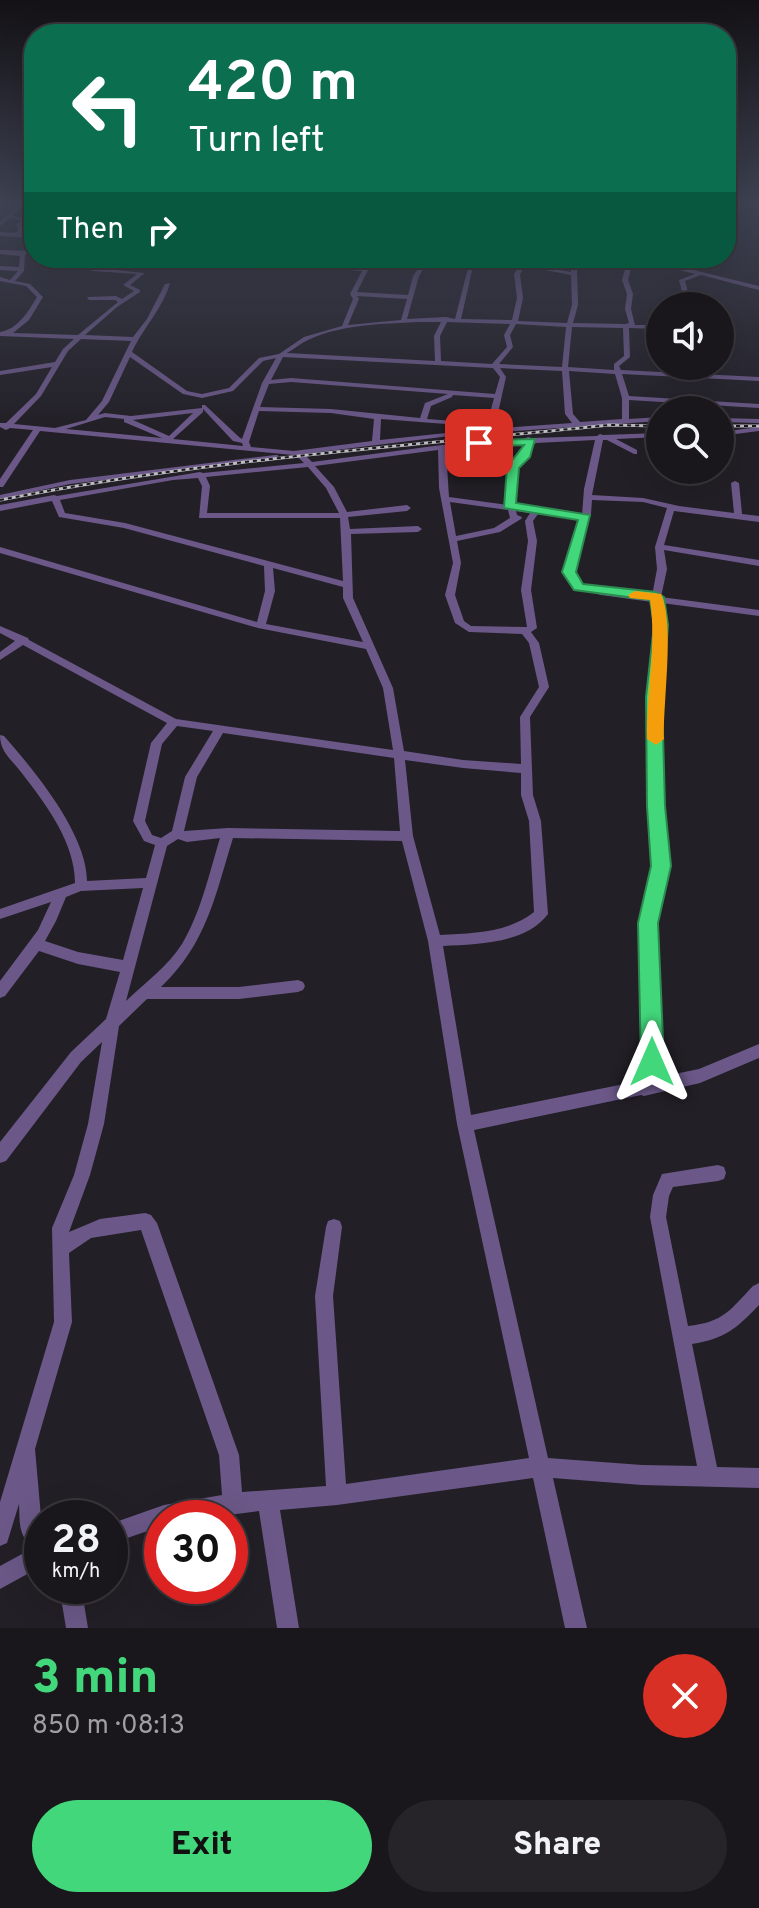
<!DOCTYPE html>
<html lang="en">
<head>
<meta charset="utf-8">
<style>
  :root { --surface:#1a171c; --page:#272429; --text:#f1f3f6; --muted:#9f9fa3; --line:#38363b; --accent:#43d77b }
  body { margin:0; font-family:Overpass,sans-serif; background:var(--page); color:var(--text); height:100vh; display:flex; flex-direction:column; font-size:30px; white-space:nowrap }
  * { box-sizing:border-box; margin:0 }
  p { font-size:26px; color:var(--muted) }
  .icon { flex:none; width:44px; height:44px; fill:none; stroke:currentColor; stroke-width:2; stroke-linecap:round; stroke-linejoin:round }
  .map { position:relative; height:1628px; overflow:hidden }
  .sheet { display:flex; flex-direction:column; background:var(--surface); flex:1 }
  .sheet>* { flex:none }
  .banner { position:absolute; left:24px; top:24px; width:712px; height:244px; border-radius:32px; box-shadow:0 8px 32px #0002,0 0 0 2px var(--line); background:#0b6e4f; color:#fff; overflow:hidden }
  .controls { position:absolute; left:646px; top:292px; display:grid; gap:16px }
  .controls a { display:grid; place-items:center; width:88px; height:88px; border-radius:50%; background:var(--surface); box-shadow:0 8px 32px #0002,0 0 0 2px var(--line); font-size:40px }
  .speed { position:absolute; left:24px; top:1500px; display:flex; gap:16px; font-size:40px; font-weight:700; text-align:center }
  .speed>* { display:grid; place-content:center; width:104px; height:104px; border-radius:50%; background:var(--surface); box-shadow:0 8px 32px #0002,0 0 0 2px var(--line); line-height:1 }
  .speed small { font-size:20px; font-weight:400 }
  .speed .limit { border:12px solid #d22; background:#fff; color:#111 }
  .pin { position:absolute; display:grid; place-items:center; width:68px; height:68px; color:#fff; margin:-34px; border-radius:16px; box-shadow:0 4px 12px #0006 }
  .me { position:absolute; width:88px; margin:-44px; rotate:0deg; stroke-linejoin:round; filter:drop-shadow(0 0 6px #0008) }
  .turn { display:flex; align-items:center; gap:28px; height:168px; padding:0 32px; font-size:36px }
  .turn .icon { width:104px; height:104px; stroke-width:2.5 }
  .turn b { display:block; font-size:56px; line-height:68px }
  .then { display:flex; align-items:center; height:76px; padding:0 32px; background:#0003; gap:16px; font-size:30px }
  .round { display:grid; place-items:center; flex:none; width:84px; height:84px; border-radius:42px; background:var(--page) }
  .summary { display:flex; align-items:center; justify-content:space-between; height:136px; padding:0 32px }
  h1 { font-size:48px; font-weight:800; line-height:60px; color:var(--accent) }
  .button { display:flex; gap:16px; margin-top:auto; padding:16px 32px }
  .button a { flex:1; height:92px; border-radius:48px; background:var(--accent); color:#111; font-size:32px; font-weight:800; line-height:92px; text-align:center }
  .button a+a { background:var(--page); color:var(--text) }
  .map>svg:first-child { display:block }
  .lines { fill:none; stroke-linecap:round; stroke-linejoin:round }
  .minor { fill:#6b5888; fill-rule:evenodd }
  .rail-casing { stroke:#bdbcc1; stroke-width:3 }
  .rail { stroke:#19161d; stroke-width:2; stroke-dasharray:4; stroke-linecap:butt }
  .route { fill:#43d77b; stroke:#2c8c50; stroke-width:2 }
  .slow { fill:#f59e0b }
</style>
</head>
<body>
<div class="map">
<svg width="759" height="1628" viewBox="0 0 759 1628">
  <rect width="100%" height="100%" fill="#221f26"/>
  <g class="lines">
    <!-- minor -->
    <g class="minor">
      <path d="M19 204H23L12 216 30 219V221L21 225 25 232 21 234H34V238L0 236V232L13 233 19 231 16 224 22 221 9 218 0 226V222Z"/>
      <path d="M0 250 34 251V255L25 254 24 271 15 281 30 284 43 297 29 320 13 333 78 335 118 302 115 300H89L87 297 116 296 122 299 134 291 123 285 137 274 92 271 88 267 92 258H98L94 267 96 268 145 273 130 285 140 290V292L117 307 85 335 133 337 147 319 165 284 170 283C163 308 143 328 132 352L187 391 202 394 229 388 259 358 279 354 304 337 342 326 353 299 350 294 362 271 275 265 273 262 364 267 368 258H374L357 292 408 295 413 276 423 262 381 258H431L474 262 461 319 512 320 517 298 514 274 524 258H530L520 274 523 298 518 321 567 323 572 305 571 275 529 267 532 265 571 272V268L579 258H585L577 268 578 305 573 323 625 324 629 323 625 309 627 294 622 280 628 258H634L628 280 633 294 631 309 635 325H660V329L629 328 630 357 619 366 621 370 759 377V381L622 374 629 396 759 404V408L629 400V419L660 417V421L458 435 304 454 312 462 442 445 524 439 528 437 532 438 597 436 600 434 603 435 660 433V437L616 439 637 450V454H634L607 440H603L592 495 643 498 679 506 734 513 731 483 735 481 739 483 742 514 759 516V522L674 511 664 545 759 560V566L664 550 667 569 661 597 759 610V616L662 603 666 625 659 697 662 806 667 866 655 923 659 1062 655 1078 699 1069 759 1044V1058L700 1083 644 1096 641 1095 474 1130 548 1458 642 1465 697 1466 650 1217 653 1195 662 1174 718 1165 724 1167 726 1173 724 1179 718 1181 673 1187 669 1196 666 1217 688 1326C724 1322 730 1310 753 1286L759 1283V1305C737 1328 725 1339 692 1344L717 1467 759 1468V1488L642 1485 553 1478 587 1628H565L533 1478 337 1505 280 1510 299 1628H277L259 1511 205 1518H162V1526L110 1544V1524L164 1505 222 1495 219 1455 141 1230 91 1238 69 1253 72 1322 35 1449 42 1528V1566L0 1589V1566L33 1548C18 1534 20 1525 19 1504L7 1543 0 1546V1502L54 1322 52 1228 74 1175 88 1124 102 1042 81 1062 6 1161 0 1163V1142L71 1052 106 1019 120 972 78 964 39 951 5 996 0 998V981L38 930 51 902 0 919V909L75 883C75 842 45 803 21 772 11 759 0 752 0 735L4 736C34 770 87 834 87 881L146 878 155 845 144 841 133 821 151 743 167 723 23 645 0 660V652L15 641 0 633V626L28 638 29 640 176 719 393 750 383 688 366 649 258 628 0 553V547L257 622 265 591 264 566 124 528 59 517 52 501 0 511V505L54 495 57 496 200 472 203 473 304 463 299 458 293 455 40 431 3 487H0V479L33 430 10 428 6 430 0 427V423H6L36 394 52 367 0 375V371L55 362 63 349 74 339 0 336V332C18 329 28 312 37 297L26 286 0 281V277L10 280 18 271 0 270V266L19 267 20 256 0 254ZM428 262 469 264 455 319 446 317 407 319 419 276ZM357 296 407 299 401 320 348 325 359 299ZM419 322H441L434 336 435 361 287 353C294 349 301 343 308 340 341 324 383 324 419 322ZM447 322 510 324 504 335 507 347 492 364 441 361 440 336ZM516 324 566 327 562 367 499 364 513 347 510 335ZM572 327 623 328 624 356 614 364V370L568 367ZM81 339 131 341 102 401 86 420 55 428 14 424 41 396 68 351ZM130 357 183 394 202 398 233 391 263 361 276 358 262 383 242 439 239 437 205 405H202V408L131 416 105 413 98 415 109 402ZM283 357 493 368 500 377 495 394 291 378 271 380ZM500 368 562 371 565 414 572 423 500 428 498 413 506 377ZM569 371 615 374 622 398V419L580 422 573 414ZM291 382 448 394 425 403 420 418 331 409 260 407 269 384ZM453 395 494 398 490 413 493 428 380 440 381 419 485 427V423H482L427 419 431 406 452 397ZM203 409 233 441 242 443 243 446 173 439 203 412ZM259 411 331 413 374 419 372 441 294 451 251 447 249 442ZM193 413 169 436 133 420ZM105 417 124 419V422L162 438 66 429ZM595 440 584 489 582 515 516 506 517 468 529 457 530 447 536 443ZM526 443 522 446 521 456 509 467 508 505 449 497 446 450 479 445ZM438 450 439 488 453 563 445 595 455 623 469 632 522 634 529 643 539 687 520 717 521 764 463 760 404 751 393 688 353 598 351 534 418 532 422 529 418 526 350 529 348 517 407 511 411 508 407 505 347 512 334 487 315 466ZM308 467 326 488 339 513H207L210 486 206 477ZM198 478 202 486 199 518H340L343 581 125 523 65 513 60 500 173 480ZM592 500 643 502 667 508 655 547 657 569 652 596C632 593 590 593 577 579V549L591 514ZM450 502 508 510 510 518 494 528 456 536ZM516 511 530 513 525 521 528 541 521 590 527 627 471 626 464 621 455 595 461 563 457 541 500 532 521 519 522 517 517 515ZM538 514 580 520 569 549 567 580 576 589 601 595 652 602 656 625 649 697 650 806 655 866 641 923 645 1062 639 1081 471 1115 443 946C476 944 526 944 548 914L541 821 533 795 530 717 549 687 539 643 531 632 537 628 531 590 537 541 533 521ZM273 568 343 587V598L363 642 266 624 275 591ZM177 726 213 731 185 777 172 831 161 838 152 835 145 821 162 744ZM223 733 394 758 400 831 228 828 184 831 197 777ZM405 760 463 768 521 773V795L529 821 534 912C507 933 474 933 440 935L413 836ZM220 838C209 874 201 912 182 944 168 966 145 983 126 1001L167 846 178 839 187 842ZM233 838 402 841 428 941 457 1124 529 1458 346 1484 333 1296 342 1227 340 1221 334 1219 328 1221 326 1227 315 1296 326 1486 242 1492 239 1455 157 1223 151 1215 145 1213 100 1219 69 1232 90 1175 104 1124 119 1026 147 999H239L298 992 303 990 305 986 303 982 298 980 239 987H161C207 943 215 896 233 838ZM143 888 123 960 78 952 45 941 56 921 66 897 81 891Z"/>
      <path d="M634 258H644L759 286V290L701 275 685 281 692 306H686L679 280 695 274Z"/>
      <path d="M720 418 759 419V423L720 422Z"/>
      <path d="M759 427V431L720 436V432Z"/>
      <path d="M275 455H278V459L70 484 0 499V495L70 480Z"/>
      <path d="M59 1586H81L88 1628H66Z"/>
    </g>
    <!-- rail casing -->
    <g class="rail-casing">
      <g id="rail">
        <path d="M720 426H759"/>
        <path d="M0 500C200 460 406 446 609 425L660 426"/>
      </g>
    </g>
    <!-- rail -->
    <use href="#rail" class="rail"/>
  </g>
  <!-- sky -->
  <linearGradient id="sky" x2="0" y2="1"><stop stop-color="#131115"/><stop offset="0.47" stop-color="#3e4252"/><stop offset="1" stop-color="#3e4252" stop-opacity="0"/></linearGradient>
  <rect width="759" height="431" fill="url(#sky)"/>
  <!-- route -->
  <path class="route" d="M535 439 530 457 519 468 516 503 590 515 576 572 583 584 656 592 664 597 668 625 662 697 665 806 671 866 658 923 664 1062 660 1069 652 1072 644 1069 641 1062 638 923 651 866 647 806 646 697 654 625 650 600 574 590 562 572 578 520 504 508 507 467 524 445 479 447 473 443 479 440Z"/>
  <!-- slow -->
  <path class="slow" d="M635 591 661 594C675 623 663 701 664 739L656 745 647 739C646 693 657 646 650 600L630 598 628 595Z"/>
</svg>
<div class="controls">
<a><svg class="icon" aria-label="sound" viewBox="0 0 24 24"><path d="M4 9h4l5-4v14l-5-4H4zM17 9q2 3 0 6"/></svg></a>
<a><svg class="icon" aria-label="search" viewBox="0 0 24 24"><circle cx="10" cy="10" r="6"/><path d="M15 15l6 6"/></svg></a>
</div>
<div class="speed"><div>28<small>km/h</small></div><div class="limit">30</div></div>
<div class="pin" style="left:479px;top:443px;background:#d93025"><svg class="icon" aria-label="arrive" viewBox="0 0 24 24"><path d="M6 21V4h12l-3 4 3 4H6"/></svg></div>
<svg class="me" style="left:652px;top:1062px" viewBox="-20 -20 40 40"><path d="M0-17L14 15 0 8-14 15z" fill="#43d77b" stroke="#fff" stroke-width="4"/></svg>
<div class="banner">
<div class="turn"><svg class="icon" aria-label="left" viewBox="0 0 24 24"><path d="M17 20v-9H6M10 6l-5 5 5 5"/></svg><div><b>420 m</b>Turn left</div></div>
<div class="then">Then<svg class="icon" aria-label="right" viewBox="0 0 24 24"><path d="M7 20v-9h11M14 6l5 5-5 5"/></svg></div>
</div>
</div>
<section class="sheet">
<div class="summary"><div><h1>3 min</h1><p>850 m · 08:13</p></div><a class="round" style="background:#d93025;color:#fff"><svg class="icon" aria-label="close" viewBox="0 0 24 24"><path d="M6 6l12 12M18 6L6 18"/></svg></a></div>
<div class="button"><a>Exit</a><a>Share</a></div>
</section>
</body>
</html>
